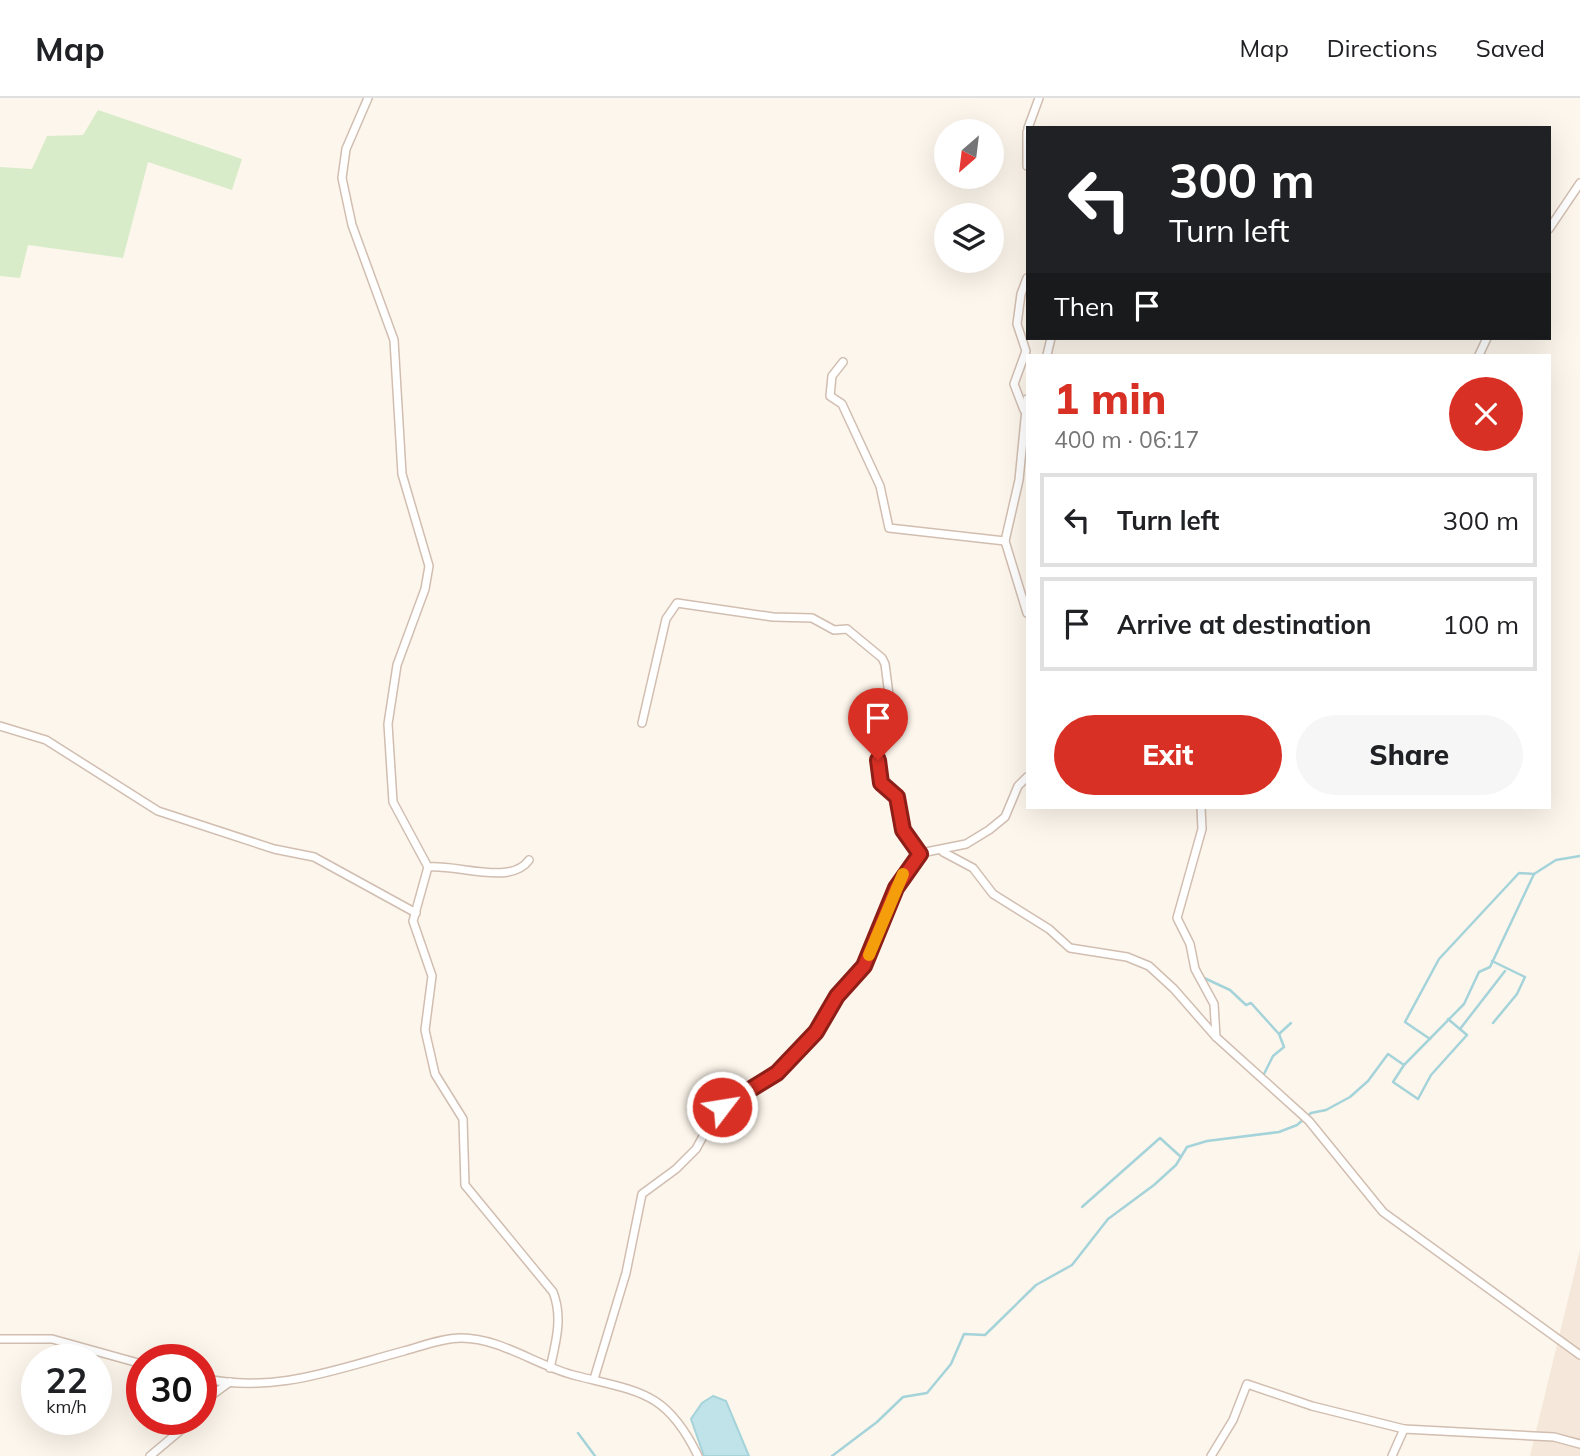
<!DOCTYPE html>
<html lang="en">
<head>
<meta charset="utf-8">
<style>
  :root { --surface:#fff; --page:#f6f6f6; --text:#202124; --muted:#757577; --line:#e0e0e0; --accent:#d93025 }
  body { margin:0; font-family:Mulish,sans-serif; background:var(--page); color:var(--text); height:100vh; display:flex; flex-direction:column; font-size:26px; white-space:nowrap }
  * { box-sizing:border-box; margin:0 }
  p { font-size:23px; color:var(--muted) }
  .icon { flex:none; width:38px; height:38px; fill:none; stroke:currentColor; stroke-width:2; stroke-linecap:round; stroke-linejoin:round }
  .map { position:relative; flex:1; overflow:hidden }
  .sheet { position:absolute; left:1026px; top:256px; width:525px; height:455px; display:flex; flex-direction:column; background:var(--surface); border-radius:0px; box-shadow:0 7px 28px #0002 }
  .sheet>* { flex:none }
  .hud { position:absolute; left:1026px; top:28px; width:525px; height:214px; border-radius:0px; box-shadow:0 7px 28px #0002; background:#202124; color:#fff; overflow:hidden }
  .needle { width:46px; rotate:208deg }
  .buttons { position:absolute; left:934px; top:21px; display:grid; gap:14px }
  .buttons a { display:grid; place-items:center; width:70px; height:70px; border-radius:50%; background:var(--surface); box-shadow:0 7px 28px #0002; font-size:35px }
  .speed { position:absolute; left:21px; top:1246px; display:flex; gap:14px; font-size:35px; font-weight:700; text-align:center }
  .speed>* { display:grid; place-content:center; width:91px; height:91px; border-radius:50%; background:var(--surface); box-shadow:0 7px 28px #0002; line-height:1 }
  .speed small { font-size:18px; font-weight:400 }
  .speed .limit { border:10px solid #d22; background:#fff; color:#111 }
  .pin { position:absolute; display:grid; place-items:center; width:60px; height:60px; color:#fff; margin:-72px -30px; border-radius:50% 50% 50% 0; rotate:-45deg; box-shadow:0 0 7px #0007 }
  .pin .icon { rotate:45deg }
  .me { position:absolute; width:77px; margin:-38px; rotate:59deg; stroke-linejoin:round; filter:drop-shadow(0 0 5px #0008) }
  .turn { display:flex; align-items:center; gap:24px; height:147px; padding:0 28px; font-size:32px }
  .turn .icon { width:91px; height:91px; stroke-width:2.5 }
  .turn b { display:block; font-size:49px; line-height:60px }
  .then { display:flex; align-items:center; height:66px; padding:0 28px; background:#0003; gap:14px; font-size:26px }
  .round { display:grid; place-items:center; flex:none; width:74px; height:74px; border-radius:37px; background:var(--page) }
  .head { display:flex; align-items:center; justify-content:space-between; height:119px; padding:0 28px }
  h1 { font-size:42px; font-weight:800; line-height:52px; color:var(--accent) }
  .button { display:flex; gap:14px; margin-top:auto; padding:14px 28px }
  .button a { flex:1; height:80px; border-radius:42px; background:var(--accent); color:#fff; font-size:28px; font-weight:800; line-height:80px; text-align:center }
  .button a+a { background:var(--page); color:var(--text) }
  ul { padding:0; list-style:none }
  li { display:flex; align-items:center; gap:21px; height:94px; margin:0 14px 10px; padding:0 14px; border:4px solid var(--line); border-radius:0px }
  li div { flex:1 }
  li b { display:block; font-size:26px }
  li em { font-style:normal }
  header { display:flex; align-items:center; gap:42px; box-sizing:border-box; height:98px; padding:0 35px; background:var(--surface); border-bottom:2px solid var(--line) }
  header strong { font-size:33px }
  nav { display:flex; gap:38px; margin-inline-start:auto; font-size:24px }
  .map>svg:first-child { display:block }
  .residential { fill:#f5e8da }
  .green { fill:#d8ecc9 }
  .water { fill:#bfe3e8; stroke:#a5d3da; stroke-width:2 }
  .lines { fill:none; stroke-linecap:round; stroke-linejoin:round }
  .stream { stroke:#a5d3da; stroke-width:2.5 }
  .minor-casing { stroke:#d1beb0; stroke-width:10 }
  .minor { stroke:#fff; stroke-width:7 }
  .route-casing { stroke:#8d1f18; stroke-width:18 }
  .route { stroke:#d93025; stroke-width:12 }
  .slow { stroke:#f59e0b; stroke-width:12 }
</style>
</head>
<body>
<header>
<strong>Map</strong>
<nav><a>Map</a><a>Directions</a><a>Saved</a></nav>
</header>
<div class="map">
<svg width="1580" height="1358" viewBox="0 0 1580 1358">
  <rect width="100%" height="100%" fill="#fdf6ec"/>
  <!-- residential -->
  <path class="residential" d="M1580 1152V1358H1530Z"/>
  <!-- green -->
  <path class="green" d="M98 12 242 61 232 92 148 64 123 160 28 147 20 180 0 178V69L32 71 47 38 83 37Z"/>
  <!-- water -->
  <path class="water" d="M713 1298 726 1303 749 1358H704L691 1321 702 1305Z"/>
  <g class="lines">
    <!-- stream -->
    <g class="stream">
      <path d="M1492 863 1525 879 1517 896 1493 925"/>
      <path d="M1202 879 1230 892 1246 907 1251 905 1279 936 1284 949 1273 958 1263 978"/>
      <path d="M1460 931 1505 873"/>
      <path d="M1279 936 1291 925"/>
      <path d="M1430 941 1405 924 1439 861 1519 775 1534 776"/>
      <path d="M1404 967 1393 984 1418 1001 1431 977 1467 937 1448 921"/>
      <path d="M1082 1109 1160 1040 1181 1059"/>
      <path d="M578 1335 595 1358"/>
      <path d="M832 1358 877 1324 903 1299 927 1295 951 1266 964 1236 985 1237 1036 1187 1072 1167 1108 1121 1154 1087 1176 1067 1187 1049 1207 1043 1279 1034 1297 1027 1311 1015 1326 1012 1350 999 1368 983 1388 956 1404 967 1464 906 1479 874 1490 869 1534 776 1556 762 1580 758"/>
    </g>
    <!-- minor casing -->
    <g class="minor-casing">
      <g id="minor">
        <path d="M368 0 346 51 342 80 352 127 394 242 402 376 429 468 425 491 397 567 388 626 393 704 428 769 413 823 432 878 425 932 435 976 463 1021 465 1087 553 1194C563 1219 556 1244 550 1270"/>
        <path d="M1028 30 1039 0"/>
        <path d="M1027 34V68"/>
        <path d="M1549 131 1580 85"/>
        <path d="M1047 257 1051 240"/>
        <path d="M1479 257 1487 240"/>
        <path d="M843 264 832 278 830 298 842 306 880 388 889 430 1005 443"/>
        <path d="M1027 301 1019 382 1005 443 1027 515"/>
        <path d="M1024 312 1014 286 1026 253 1017 226 1021 196 1027 180"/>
        <path d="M642 625 666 521 677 505 773 519 812 520 834 532 847 531 882 560 885 566 892 620 878 662V678L881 685 897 699 903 732 920 756"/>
        <path d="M0 628 46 642 158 713 274 751 314 759 416 815"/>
        <path d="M1201 709 1202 731 1177 820 1190 846 1195 871 1214 906 1216 939 1309 1023 1383 1114 1580 1257"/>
        <path d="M943 754 973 770 993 796 1049 831 1070 850 1127 859 1149 868 1174 891 1216 939"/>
        <path d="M428 769C457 766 511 788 529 762"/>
        <path d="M0 1241H52L142 1266"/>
        <path d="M201 1280C275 1296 333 1272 404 1253 422 1248 443 1240 461 1240 502 1240 538 1269 577 1278 641 1294 667 1294 698 1358"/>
        <path d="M594 1281 626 1175 642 1096 676 1071 696 1051 717 1013 777 975 816 934 837 898 864 868 896 790 914 762 926 754 966 746 989 732 1005 719 1018 688 1027 679"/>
        <path d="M201 1311 212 1297 230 1284"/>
        <path d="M150 1358 194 1321"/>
        <path d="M1211 1358 1233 1322 1247 1286 1312 1308 1404 1331"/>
        <path d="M1392 1358 1404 1331 1554 1339 1580 1346"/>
      </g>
    </g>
    <!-- minor -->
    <use href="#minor" class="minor"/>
  </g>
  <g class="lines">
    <!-- route casing -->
    <g class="route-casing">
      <path id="route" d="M722 1009 777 975 816 934 837 898 864 868 896 790 920 756 903 732 897 699 881 685 878 662"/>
    </g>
    <!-- route -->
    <use href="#route" class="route"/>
    <!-- slow -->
    <path class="slow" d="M869 857 903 776"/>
  </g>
</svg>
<div class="buttons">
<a><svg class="needle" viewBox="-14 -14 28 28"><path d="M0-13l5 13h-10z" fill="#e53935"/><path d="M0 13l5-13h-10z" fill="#757577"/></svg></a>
<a><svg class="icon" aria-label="layers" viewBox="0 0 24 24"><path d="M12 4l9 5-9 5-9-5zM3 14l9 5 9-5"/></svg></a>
</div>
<div class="speed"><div>22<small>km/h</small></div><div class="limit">30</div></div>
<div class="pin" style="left:878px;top:662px;background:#d93025"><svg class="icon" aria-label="arrive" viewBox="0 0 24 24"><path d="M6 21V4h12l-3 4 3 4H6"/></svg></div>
<svg class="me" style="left:722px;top:1009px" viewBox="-20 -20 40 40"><circle r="17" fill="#d93025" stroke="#fff" stroke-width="3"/><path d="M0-11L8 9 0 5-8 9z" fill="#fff"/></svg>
<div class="hud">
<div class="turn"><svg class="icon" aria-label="left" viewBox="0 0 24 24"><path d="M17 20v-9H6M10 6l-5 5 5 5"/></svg><div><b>300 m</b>Turn left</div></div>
<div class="then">Then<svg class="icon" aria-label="arrive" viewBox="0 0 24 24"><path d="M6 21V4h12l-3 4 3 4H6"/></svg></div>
</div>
<section class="sheet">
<div class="head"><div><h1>1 min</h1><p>400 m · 06:17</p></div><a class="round" style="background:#d93025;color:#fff"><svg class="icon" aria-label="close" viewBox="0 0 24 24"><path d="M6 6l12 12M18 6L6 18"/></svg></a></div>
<ul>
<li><svg class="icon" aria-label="left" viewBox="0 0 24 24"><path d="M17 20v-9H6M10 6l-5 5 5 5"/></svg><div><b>Turn left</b></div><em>300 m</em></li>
<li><svg class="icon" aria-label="arrive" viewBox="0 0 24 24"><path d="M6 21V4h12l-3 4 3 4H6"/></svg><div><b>Arrive at destination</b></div><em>100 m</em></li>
</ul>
<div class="button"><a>Exit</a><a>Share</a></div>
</section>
</div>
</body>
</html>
